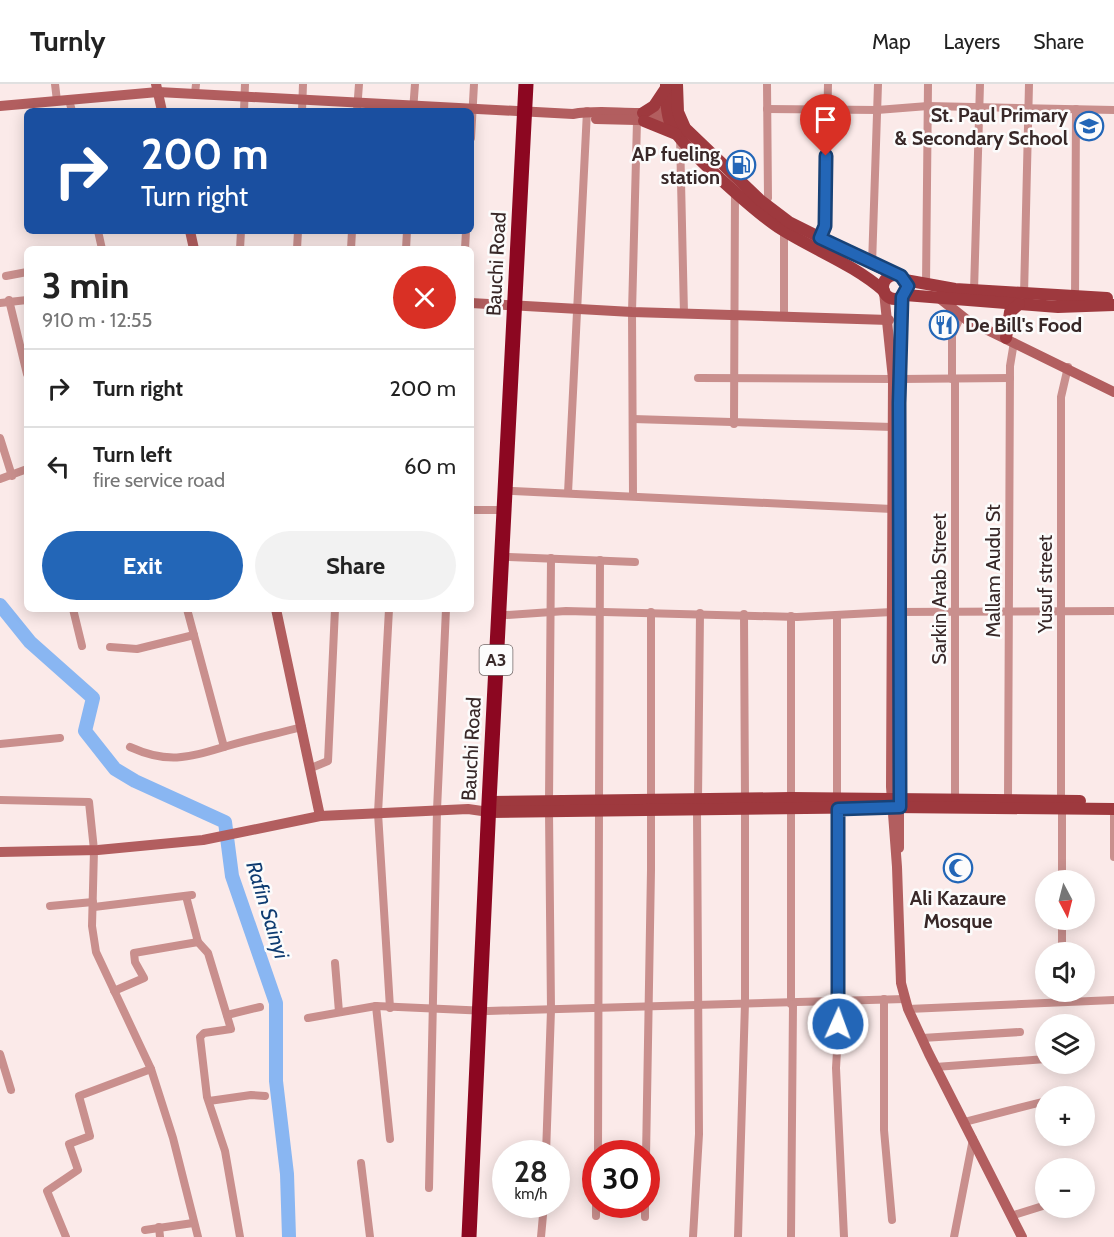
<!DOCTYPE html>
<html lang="en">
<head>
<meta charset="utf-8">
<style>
  :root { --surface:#fff; --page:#f2f2f2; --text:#222; --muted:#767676; --line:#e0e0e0; --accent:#2366b7 }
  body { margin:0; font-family:Cabin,sans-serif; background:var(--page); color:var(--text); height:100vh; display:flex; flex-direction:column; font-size:22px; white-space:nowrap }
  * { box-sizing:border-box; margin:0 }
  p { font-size:20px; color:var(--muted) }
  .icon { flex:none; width:33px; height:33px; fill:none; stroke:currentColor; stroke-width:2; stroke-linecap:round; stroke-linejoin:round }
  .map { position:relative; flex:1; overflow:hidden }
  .panel { position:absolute; left:24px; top:162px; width:450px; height:366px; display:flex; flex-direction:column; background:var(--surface); border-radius:9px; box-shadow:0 3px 15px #0003 }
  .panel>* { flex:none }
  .guide { position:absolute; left:24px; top:24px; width:450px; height:126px; border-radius:9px; box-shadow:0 3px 15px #0003; background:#1a4fa0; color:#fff; overflow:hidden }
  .needle { width:39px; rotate:173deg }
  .tools { position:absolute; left:1035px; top:786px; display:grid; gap:12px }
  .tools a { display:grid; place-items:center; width:60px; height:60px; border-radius:50%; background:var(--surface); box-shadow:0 3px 15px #0003; font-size:30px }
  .speed { position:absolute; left:492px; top:1056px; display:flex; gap:12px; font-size:30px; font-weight:700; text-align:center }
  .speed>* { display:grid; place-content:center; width:78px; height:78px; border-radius:50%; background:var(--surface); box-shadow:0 3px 15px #0003; line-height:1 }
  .speed small { font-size:15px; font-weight:400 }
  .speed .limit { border:9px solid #d22; background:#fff; color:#111 }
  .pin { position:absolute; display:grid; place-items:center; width:51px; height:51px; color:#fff; margin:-62px -26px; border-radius:50% 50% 50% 0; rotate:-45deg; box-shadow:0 0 6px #0007 }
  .pin .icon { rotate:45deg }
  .me { position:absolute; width:66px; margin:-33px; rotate:2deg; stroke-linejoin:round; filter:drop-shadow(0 0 4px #0008) }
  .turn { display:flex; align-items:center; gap:21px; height:126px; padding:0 18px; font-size:27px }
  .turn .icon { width:78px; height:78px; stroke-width:2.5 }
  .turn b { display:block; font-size:42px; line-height:51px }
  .round { display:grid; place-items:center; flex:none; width:63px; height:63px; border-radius:32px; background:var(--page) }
  .head { display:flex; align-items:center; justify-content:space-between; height:102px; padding:0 18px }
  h1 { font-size:36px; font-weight:700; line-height:45px }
  .primary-button { display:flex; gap:12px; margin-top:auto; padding:12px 18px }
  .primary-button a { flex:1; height:69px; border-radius:36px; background:var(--accent); color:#fff; font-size:24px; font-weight:700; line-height:69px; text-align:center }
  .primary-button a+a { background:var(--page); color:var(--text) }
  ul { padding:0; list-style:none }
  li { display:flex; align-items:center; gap:18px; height:78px; padding:0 18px; border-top:2px solid var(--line) }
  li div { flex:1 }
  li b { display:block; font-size:22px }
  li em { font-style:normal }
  header { display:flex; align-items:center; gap:36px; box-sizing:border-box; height:84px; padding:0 30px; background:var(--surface); border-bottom:2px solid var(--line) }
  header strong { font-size:28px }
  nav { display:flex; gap:33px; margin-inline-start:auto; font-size:21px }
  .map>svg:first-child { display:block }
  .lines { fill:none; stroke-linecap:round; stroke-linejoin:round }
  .river { stroke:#89b6f2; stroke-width:14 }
  .street { stroke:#c98f8d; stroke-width:8 }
  .secondary { stroke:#b25e5f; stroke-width:10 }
  .primary { stroke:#9e393e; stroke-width:12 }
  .highway { stroke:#8c0721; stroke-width:15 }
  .route-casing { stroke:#174277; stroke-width:15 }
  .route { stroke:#2366b7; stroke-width:10 }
  .labels { text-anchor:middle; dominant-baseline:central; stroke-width:5; stroke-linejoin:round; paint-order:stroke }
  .shield { fill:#fcfcfc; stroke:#736868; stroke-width:1.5 }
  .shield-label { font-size:18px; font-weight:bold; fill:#382828 }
  .poi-label { font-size:20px; font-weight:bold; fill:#382828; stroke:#fcfcfc; text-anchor:end }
  .street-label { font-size:20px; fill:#382828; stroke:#fcfcfc }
  .water-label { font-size:21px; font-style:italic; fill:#0f3c71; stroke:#fcfcfc }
</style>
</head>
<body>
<header>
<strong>Turnly</strong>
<nav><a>Map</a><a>Layers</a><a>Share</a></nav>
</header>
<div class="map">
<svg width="1114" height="1153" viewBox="0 0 1114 1153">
  <rect width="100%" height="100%" fill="#fbeae9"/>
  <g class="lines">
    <!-- river -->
    <path class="river" d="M0 521 30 558 93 614 85 647 115 685 135 697 225 738 232 792 276 919V997L287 1090 289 1153"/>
    <!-- street -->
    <g class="street">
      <path d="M55 0 57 17"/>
      <path d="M195 10 196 0"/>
      <path d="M69 16 72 27"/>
      <path d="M767 25 877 26 928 22 1114 26"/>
      <path d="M244 27 245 0"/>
      <path d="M302 27 303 0"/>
      <path d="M357 27 359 0"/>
      <path d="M413 27 415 0"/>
      <path d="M680 52 684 230"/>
      <path d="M471 54 474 0"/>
      <path d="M763 124 768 114 767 0"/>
      <path d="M98 147 102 165"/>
      <path d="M818 157 825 142 828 0"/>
      <path d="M240 165 241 147"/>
      <path d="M297 165 298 147"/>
      <path d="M351 165 352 147"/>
      <path d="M406 165 407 147"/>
      <path d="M465 165 466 147"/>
      <path d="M872 181 878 0"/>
      <path d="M6 192 27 188"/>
      <path d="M926 201 928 0"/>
      <path d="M974 207 980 0"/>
      <path d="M1024 211 1029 0"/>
      <path d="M9 216 27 290"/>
      <path d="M1075 217 1076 25"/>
      <path d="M0 219 27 216"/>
      <path d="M784 232V147"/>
      <path d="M698 294 893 295"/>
      <path d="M899 295 1010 294"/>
      <path d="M952 295V251L961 232"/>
      <path d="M633 335 892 343"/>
      <path d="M734 340 735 107"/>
      <path d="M0 354 12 392"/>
      <path d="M0 395 27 385"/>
      <path d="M513 407 892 425"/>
      <path d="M568 409 587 27"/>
      <path d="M633 412 632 228 637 37"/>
      <path d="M471 426H504"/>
      <path d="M509 473 635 478"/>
      <path d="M73 525 82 562"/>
      <path d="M187 525 224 663"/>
      <path d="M389 525 378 729 390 924"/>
      <path d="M744 530 745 716"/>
      <path d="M507 531 566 527 797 533 892 528 1114 527"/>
      <path d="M837 531V714"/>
      <path d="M110 563 137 565 194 551"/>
      <path d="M0 660 60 654"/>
      <path d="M130 663C168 680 187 674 224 663 250 655 276 650 302 643"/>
      <path d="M311 684 328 677 335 525"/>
      <path d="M791 714V532"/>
      <path d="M599 715 600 476"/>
      <path d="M955 715V295"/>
      <path d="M0 716 89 718 94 766 92 842 96 868 151 985 173 1054 198 1153"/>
      <path d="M698 716 700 529"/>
      <path d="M1008 716 1010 282 1014 258"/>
      <path d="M1061 716V313L1068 283"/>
      <path d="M549 717 551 474"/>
      <path d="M791 725V920"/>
      <path d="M838 725 840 918 836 984 844 1153"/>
      <path d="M1114 725V773"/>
      <path d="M1062 796V725"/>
      <path d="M186 812 198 858 208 869 231 945 204 949 200 953 207 1013 225 1067 240 1153"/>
      <path d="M50 822 93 818"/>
      <path d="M94 823 192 811"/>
      <path d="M1062 868V836"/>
      <path d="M335 879 339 928"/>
      <path d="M114 907 144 894 135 878 134 869 198 858"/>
      <path d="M884 915V1046L892 1136"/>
      <path d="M1062 917V908"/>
      <path d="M376 922 390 1055"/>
      <path d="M908 925 1114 916"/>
      <path d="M227 931 260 923"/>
      <path d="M308 934 376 922 488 927 905 915"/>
      <path d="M922 954 1020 948"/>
      <path d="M0 970 11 1006"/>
      <path d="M935 983 1046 975"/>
      <path d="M1060 1012 1069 1010"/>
      <path d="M209 1017 251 1011 265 1012"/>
      <path d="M964 1038 1046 1017"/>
      <path d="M546 1070 551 926 549 728"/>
      <path d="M598 1070 599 727"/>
      <path d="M646 1073 651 786V528"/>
      <path d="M361 1079 370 1153"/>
      <path d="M429 1104 437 726 446 525"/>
      <path d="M596 1132V1120"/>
      <path d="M1011 1132 1046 1121"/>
      <path d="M645 1133V1120"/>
      <path d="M159 1143 160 1153"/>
      <path d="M145 1146 193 1139"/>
      <path d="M66 1153 47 1107 78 1086 69 1060 90 1052 79 1012 151 985"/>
      <path d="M541 1153 544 1120"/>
      <path d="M693 1153 699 1050 697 727"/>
      <path d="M738 1153 745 919V726"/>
      <path d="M791 1153 793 920"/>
      <path d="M954 1153 973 1055"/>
    </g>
    <!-- secondary -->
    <g class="secondary">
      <path d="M156 0 162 27"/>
      <path d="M0 22 158 8 573 30C606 24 640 34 673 25"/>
      <path d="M596 35 676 37"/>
      <path d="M190 147 194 165"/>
      <path d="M884 208 893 295 891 703 897 783 901 899 908 925 929 970 1022 1153"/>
      <path d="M938 213 967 236 1114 308"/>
      <path d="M471 219 632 228 889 236"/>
      <path d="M899 296 902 213"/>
      <path d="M276 525 320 732"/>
      <path d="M899 764V354"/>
      <path d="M0 768 98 766 203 756 320 732 468 725 489 728"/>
    </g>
    <!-- primary -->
    <g class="primary">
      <path d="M666 0C666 13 666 29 671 41 681 63 759 131 781 145 816 167 853 180 884 207"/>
      <path d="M677 0 678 28 685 44 760 116 789 138 895 191"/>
      <path d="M643 29 654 22 666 4"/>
      <path d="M644 37 676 50"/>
      <circle cx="895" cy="203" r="12"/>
      <path d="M905 196 955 205 1107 214"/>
      <path d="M905 211 1058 223 1114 221"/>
      <path d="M1006 254 1010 228 1019 220"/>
      <path d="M489 718 791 714 1080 717"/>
      <path d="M489 728 892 723 1114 725"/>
    </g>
    <!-- highway -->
    <path class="highway" d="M469 1153 489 718 526 0"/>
  </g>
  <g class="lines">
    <!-- route casing -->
    <g class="route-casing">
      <path id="route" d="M826 72 825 142 820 154 901 192 908 202 902 213 899 319 900 723 838 725V940"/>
    </g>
    <!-- route -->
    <use href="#route" class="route"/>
  </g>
  <!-- icons -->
  <defs>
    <g id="school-ring" transform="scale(1.5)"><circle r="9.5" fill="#fcfcfc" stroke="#2366b7" stroke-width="1.5"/><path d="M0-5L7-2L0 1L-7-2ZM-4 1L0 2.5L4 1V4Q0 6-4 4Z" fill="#2366b7"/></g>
    <g id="fuel-ring" transform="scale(1.5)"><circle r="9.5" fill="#fcfcfc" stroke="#2366b7" stroke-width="1.5"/><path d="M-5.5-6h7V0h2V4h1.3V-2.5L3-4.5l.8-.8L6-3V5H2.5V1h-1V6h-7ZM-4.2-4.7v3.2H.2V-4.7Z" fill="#2366b7"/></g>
    <g id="restaurant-ring" transform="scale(1.5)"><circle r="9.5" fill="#fcfcfc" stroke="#2366b7" stroke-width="1.5"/><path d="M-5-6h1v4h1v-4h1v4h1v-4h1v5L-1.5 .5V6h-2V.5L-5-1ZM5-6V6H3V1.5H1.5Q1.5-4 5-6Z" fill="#2366b7"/></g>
    <g id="mosque-ring" transform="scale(1.5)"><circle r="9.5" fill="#fcfcfc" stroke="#2366b7" stroke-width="1.5"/><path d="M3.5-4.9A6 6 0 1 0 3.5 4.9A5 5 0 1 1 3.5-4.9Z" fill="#2366b7"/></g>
  </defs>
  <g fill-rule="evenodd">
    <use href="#school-ring" x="1089" y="42"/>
    <use href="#fuel-ring" x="741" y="81"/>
    <use href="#restaurant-ring" x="944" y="241"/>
    <use href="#mosque-ring" x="958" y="784"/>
  </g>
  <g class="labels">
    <!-- shield labels -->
    <rect class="shield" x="479.5" y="561" width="33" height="30" rx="4.5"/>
    <g class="shield-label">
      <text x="496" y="576">A3</text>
    </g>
    <!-- poi labels -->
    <g class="poi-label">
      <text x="1068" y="31">St. Paul Primary<tspan x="1068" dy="23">&amp; Secondary School</tspan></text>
      <text x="720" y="70">AP fueling<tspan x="720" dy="23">station</tspan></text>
      <text x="965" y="241" text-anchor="start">De Bill's Food</text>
      <text x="958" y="814" text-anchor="middle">Ali Kazaure<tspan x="958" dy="23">Mosque</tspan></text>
    </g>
    <!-- street labels -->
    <g class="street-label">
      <text transform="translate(496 180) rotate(-87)">Bauchi Road</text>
      <text transform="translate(993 487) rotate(-90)">Mallam Audu St</text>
      <text transform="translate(1045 500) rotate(-90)">Yusuf street</text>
      <text transform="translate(939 505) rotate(-90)">Sarkin Arab Street</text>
      <text transform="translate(471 665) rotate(-87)">Bauchi Road</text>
    </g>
    <!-- water labels -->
    <g class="water-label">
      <text transform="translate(268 826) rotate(73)">Rafin Sainyi</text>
    </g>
  </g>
</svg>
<div class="tools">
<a><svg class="needle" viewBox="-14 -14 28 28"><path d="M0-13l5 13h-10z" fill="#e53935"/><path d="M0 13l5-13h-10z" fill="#767676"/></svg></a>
<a><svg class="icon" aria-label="sound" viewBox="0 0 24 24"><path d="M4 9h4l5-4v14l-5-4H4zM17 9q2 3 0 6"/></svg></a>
<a><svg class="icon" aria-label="layers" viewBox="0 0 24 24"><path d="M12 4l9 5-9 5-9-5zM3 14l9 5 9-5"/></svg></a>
<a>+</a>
<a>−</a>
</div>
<div class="speed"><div>28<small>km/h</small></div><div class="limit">30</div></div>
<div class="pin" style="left:826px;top:72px;background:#d93025"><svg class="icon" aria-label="arrive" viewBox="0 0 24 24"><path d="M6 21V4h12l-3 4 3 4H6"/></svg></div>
<svg class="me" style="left:838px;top:940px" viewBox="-20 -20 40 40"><circle r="17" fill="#2366b7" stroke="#fff" stroke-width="3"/><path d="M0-11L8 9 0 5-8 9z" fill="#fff"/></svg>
<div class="guide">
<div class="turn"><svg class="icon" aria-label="right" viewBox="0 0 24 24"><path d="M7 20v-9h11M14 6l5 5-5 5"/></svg><div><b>200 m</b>Turn right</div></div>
</div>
<section class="panel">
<div class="head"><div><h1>3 min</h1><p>910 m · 12:55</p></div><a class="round" style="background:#d93025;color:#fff"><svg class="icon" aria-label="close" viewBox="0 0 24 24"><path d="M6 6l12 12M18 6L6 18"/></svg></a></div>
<ul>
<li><svg class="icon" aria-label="right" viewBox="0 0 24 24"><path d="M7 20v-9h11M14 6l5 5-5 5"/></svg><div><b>Turn right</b></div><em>200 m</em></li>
<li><svg class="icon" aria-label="left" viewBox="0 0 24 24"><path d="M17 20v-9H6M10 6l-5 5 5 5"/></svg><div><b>Turn left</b><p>fire service road</p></div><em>60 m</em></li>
</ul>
<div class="primary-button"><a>Exit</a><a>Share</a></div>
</section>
</div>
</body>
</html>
